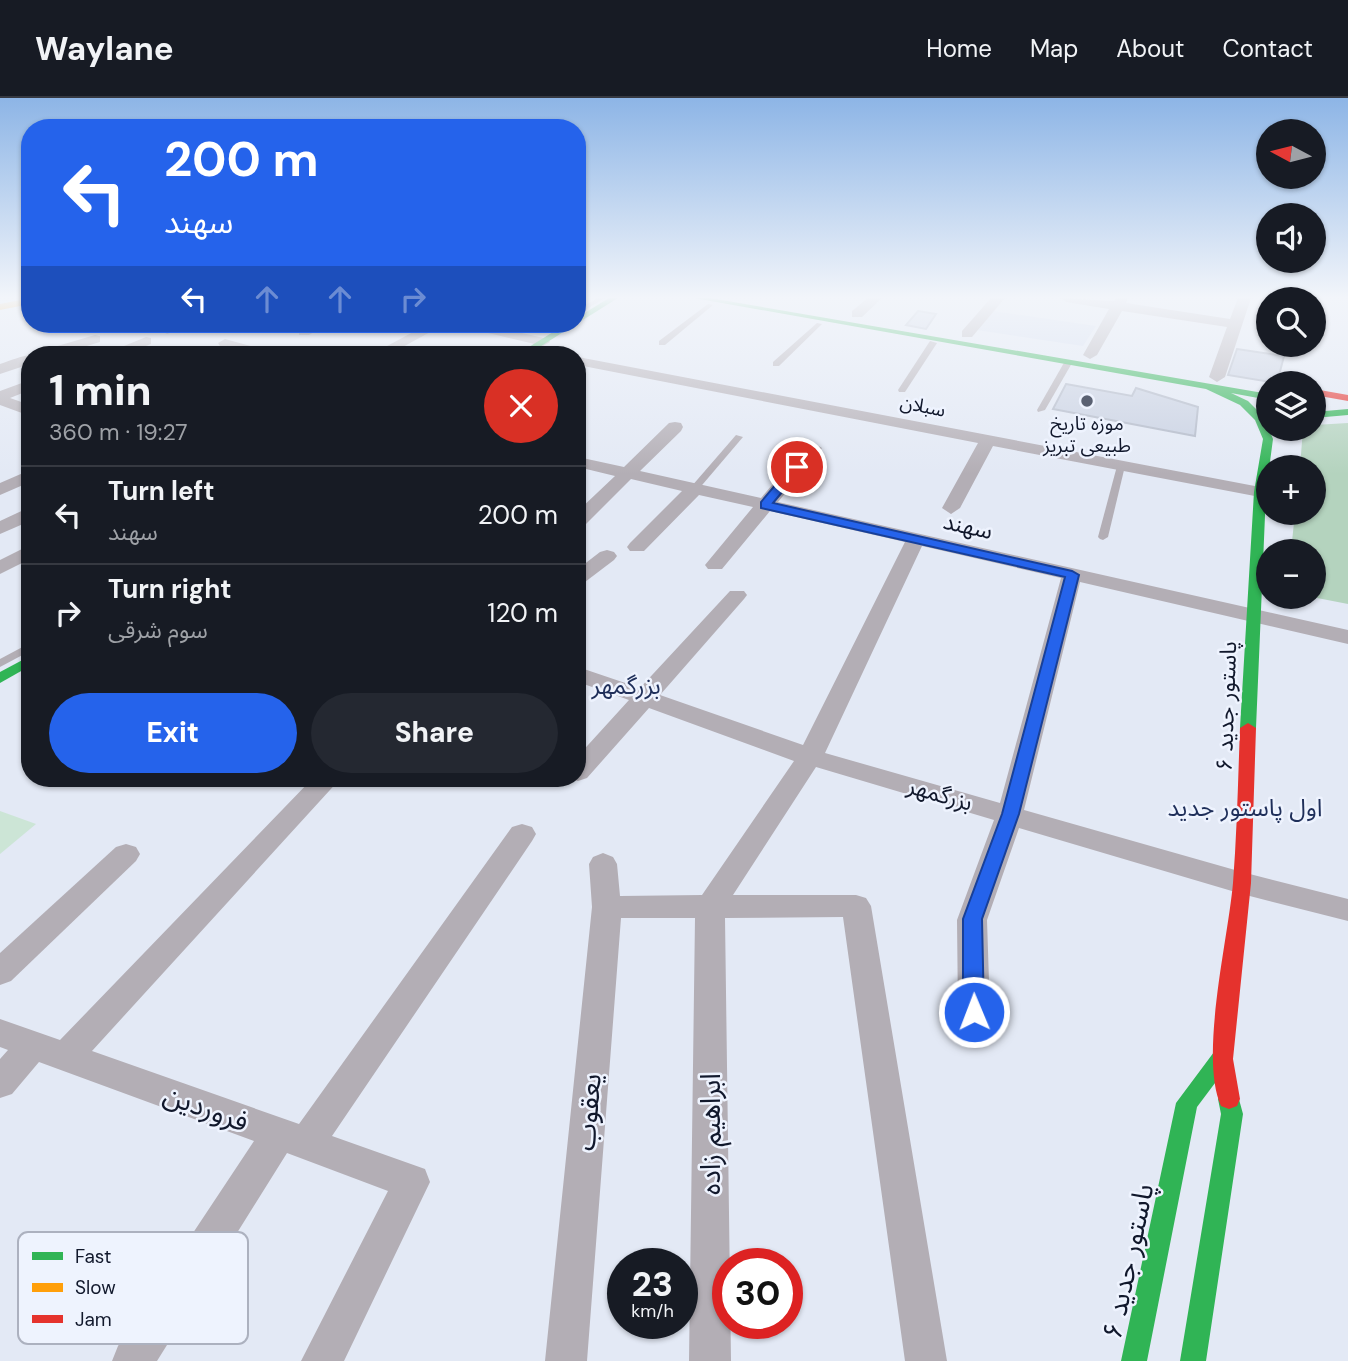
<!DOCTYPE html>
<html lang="en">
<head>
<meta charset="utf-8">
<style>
  :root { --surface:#171b24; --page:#242831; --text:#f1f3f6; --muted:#9ea1a6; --line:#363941; --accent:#2563eb }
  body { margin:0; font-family:"DM Sans","Noto Sans Arabic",sans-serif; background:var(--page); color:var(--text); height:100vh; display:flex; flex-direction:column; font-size:26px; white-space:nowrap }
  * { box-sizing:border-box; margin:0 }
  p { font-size:23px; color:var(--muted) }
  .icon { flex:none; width:38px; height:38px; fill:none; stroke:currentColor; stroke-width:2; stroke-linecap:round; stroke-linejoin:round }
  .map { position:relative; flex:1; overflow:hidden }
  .drawer { position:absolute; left:21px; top:248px; width:565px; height:441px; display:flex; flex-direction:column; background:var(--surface); border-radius:28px; box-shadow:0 2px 5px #0004 }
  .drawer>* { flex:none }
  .hud { position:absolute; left:21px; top:21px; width:565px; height:214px; border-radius:28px; box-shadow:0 2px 5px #0004; background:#2563eb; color:#fff; overflow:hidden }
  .needle { width:46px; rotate:277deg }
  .buttons { position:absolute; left:1256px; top:21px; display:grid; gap:14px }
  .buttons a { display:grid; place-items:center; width:70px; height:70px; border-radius:50%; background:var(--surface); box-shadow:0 2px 5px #0004; font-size:35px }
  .speed { position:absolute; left:607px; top:1150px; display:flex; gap:14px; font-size:35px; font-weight:700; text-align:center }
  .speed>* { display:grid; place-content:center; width:91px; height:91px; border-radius:50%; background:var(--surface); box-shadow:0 2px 5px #0004; line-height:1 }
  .speed small { font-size:18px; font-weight:400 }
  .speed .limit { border:10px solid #d22; background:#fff; color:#111 }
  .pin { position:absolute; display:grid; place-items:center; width:60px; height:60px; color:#fff; margin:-30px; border:4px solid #fff; border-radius:50%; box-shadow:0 2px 7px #0007 }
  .me { position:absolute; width:77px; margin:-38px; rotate:359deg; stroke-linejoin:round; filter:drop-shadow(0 0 5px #0008) }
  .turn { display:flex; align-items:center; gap:24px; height:147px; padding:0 28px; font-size:32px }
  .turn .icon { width:91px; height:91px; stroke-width:2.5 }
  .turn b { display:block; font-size:49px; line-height:60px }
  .lanes { display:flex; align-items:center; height:66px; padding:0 28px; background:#0003; justify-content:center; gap:35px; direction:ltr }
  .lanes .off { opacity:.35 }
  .round { display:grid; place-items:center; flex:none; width:74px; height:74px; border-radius:37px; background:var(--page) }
  .head { display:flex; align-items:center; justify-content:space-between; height:119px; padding:0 28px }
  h1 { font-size:42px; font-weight:800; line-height:52px }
  .button { display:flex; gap:14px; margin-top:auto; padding:14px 28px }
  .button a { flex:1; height:80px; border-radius:42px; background:var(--accent); color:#fff; font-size:28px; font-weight:800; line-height:80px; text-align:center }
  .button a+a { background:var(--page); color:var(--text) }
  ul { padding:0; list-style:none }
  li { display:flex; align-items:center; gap:21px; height:98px; padding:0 28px; border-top:2px solid var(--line) }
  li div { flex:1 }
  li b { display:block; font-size:26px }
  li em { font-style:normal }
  header { display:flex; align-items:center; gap:42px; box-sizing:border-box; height:98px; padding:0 35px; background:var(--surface); border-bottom:2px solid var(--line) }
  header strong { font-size:33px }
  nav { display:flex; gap:38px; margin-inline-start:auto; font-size:24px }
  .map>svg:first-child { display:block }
  .built { fill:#d4ddf0 }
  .green { fill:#cce5d6 }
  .forest { fill:#b4d3be }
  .building { fill:#c9d1e2; stroke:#b2b9c8; stroke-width:2 }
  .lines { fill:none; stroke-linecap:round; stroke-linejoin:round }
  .lane { fill:#b3aeb5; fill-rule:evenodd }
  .street { fill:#b3aeb5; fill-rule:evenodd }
  .fast { fill:#30b455; fill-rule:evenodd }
  .slow { fill:#ff9f0a; fill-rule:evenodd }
  .jam { fill:#e5322d; fill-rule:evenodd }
  .route { fill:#2563eb; stroke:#184099; stroke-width:2 }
  .poi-dot { fill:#5a6172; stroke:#eef3fe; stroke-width:2.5 }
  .labels { text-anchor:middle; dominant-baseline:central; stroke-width:5; stroke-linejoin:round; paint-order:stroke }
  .far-street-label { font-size:19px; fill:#11182c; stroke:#eef3fe }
  .far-poi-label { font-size:19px; fill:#11182c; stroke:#eef3fe }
  .street-label { font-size:23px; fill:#11182c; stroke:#eef3fe }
  .neighbourhood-label { font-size:24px; fill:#1f2f5a; stroke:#eef3fe }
  .near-street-label { font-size:28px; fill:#11182c; stroke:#eef3fe }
  .key { fill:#eef3fe; stroke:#acb1bf; stroke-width:2 }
  .key-label { font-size:19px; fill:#11182c }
</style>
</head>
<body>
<header>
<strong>Waylane</strong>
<nav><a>Home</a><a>Map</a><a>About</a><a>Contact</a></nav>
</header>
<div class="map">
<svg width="1348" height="1263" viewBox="0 0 1348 1263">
  <rect width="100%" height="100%" fill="#e3e9f5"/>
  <!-- built -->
  <path class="built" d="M993 213 1096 228 1083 248 977 232Z"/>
  <!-- green -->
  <path class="green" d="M0 713 36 726 0 756Z"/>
  <!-- forest -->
  <path class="forest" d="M1348 325V506L1312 499H1314V453H1291L1295 415H1314V369H1300L1303 331H1314V327Z"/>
  <!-- building -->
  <g class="building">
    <path d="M918 213 936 216 926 231 906 227Z"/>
    <path d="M1237 251 1284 258 1277 285 1228 277Z"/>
    <path d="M1066 286 1132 298 1136 290 1198 309 1195 338 1053 311Z"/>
  </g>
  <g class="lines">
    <!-- lane -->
    <g class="lane">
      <path d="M598 200H605L578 216V211Z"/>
      <path d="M708 206 713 207 665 247H659V243Z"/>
      <path d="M817 225 822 226 779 268H773V264Z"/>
      <path d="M930 243 937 245 905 294H899L898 292Z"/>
      <path d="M1065 263 1072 265 1045 312 1038 314 1037 312Z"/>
      <path d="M736 337 743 339 697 393H691V389Z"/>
      <path d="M1121 365 1125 368 1108 439 1103 442 1100 441 1098 439 1117 368Z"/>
      <path d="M30 545V553L0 569V561Z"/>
    </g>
    <!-- street -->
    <g class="street">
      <path d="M868 200H882L862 219H852V213Z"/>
      <path d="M991 200H1005L972 239H962V233Z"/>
      <path d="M1060 200 1114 203 1116 200H1128L1126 205 1230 221 1238 200H1251L1225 279 1217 284 1209 279 1227 229 1122 213 1097 257 1090 261 1083 257 1109 211 1066 204Z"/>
      <path d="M174 226H195L167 236 160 232Z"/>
      <path d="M310 226H328L309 237H299V231Z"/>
      <path d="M428 226H445L388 257H378L376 254Z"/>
      <path d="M461 226H484L548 241 550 244 543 248 463 229Z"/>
      <path d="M95 237 100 238V244L57 257H35L37 254Z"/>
      <path d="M146 239 151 240V246L122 257H102Z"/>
      <path d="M225 241 273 254 275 257H253L220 248 218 245Z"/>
      <path d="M30 257V266L0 276V266C10 263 22 257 33 257Z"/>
      <path d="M578 259 1260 389 1266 390 1269 395 1260 399 993 348 960 410 951 416 942 410 978 345 578 267Z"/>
      <path d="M30 282V292L10 300 30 307V318L0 307V293Z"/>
      <path d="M675 324 681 325 683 329 681 333 640 373 761 400 807 346 813 345 822 350 778 404 1348 532V546L1080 484 1024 712 1242 774 1348 801V823L1242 796 1019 730 987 822 990 914 985 924 974 928 963 924 958 914 957 822 994 722 816 669 733 797H856L866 800 871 808 947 1263H905L843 819 725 820 731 1263H689L695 820H621L587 1263H545L592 809 589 766 593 759 603 755 613 759 617 766 620 798 702 797 794 663 649 610 587 680 578 683 571 681H578V658L629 602 578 584V569L640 590 730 493H744L747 497 744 501 660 597 803 647 905 444 770 413 722 471H708L705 467 753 409 699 397 644 453H630L627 449 630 445 682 393 631 381 585 427 578 429V413L615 378 578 369V359L624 369 669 325ZM922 448 1061 480 1000 705 825 655Z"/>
      <path d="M30 372V384L0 397V385Z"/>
      <path d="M30 409V423L0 436V423Z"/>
      <path d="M30 447V461L0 476V462Z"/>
      <path d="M607 452 614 454 617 458 614 462 585 484 578 486V471L600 454Z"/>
      <path d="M312 681H340L92 953 299 1026 512 729 522 726 532 729 536 736 532 743 332 1038 425 1071 430 1084 344 1263H301L388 1093 287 1055 157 1263H112L118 1248 254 1043 39 964 12 996 0 1000V961L8 952 0 949V921L60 942Z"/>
      <path d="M126 746 136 749 140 756 136 763 11 883 0 887V855L116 749Z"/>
    </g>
    <!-- fast -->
    <g class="fast">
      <path d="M609 200H618L578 225V219Z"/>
      <path d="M694 200H710L1269 296V302L1231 295 1248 303 1264 319 1273 341 1266 394 1256 630 1254 634H1242L1240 630 1254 394 1263 341 1255 322 1240 307 1206 291Z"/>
      <path d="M566 226H576L527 257H516Z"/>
      <path d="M1348 311V317L1314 320V314Z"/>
      <path d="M30 558V568L0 585V574Z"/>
      <path d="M1222 952 1230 954 1233 961 1197 1009 1147 1263H1121L1176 1005 1214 954Z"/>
      <path d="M1229 991 1237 994 1243 1016 1206 1263H1180L1221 1016 1218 1001 1221 994Z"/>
    </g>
    <!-- slow -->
    <path class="slow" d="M30 200V206L0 212V206Z"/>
    <!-- jam -->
    <g class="jam">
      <path d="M1314 291 1348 297V303L1314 297Z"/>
      <path d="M1248 625 1256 630 1251 785 1233 961 1240 1001 1237 1008 1229 1011 1221 1008C1199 959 1228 842 1233 785 1237 734 1238 682 1240 630Z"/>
    </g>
  </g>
  <!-- sky -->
  <linearGradient id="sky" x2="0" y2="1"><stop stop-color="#8db5e6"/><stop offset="0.53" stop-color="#f2f5fa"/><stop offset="1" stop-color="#f2f5fa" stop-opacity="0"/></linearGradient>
  <rect width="1348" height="376" fill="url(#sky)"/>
  <!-- route -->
  <path class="route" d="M797 365 803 369 773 405 1072 473 1079 477 1019 716 982 821 984 914 981 920 974 923 966 920 963 914V821L1002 716 1065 479 761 410V404L793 366Z"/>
  <!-- markers -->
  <circle class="poi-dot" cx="1087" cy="303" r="7"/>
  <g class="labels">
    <!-- far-street labels -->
    <g class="far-street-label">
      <text transform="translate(923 308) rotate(11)">سبلان</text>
    </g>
    <!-- far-poi labels -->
    <g class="far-poi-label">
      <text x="1087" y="325">موزه تاریخ<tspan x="1087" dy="22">طبیعی تبریز</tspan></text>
    </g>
    <!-- street labels -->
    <g class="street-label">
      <text transform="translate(968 428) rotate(13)">سهند</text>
      <text transform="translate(1226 608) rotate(-88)">پاستور جدید ۶</text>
      <text transform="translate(940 696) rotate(16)">بزرگمهر</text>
    </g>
    <!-- neighbourhood labels -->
    <g class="neighbourhood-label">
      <text x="626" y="587">بزرگمهر</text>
      <text x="1245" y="709">اول پاستور جدید</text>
    </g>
    <!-- near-street labels -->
    <g class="near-street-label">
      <text transform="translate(206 1010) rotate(20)">فروردین</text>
      <text transform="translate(588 1014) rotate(-85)">یعقوب</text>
      <text transform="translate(710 1036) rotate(-90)">ابراهیم زاده</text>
      <text transform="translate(1128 1163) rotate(-78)">پاستور جدید ۶</text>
    </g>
  </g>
  <!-- legend -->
  <rect x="18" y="1134" width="230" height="112" rx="10" class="key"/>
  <rect x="32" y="1154" width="31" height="8" fill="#30b455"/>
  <rect x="32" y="1185" width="31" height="9" fill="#ff9f0a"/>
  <rect x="32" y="1217" width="31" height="8" fill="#e5322d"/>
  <g class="key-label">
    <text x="75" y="1165">Fast</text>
    <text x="75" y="1196">Slow</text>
    <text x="75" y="1228">Jam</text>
  </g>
</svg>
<div class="buttons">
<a><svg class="needle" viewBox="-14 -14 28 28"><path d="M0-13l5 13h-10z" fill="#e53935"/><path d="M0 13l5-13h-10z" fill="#9ea1a6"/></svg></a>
<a><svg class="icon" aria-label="sound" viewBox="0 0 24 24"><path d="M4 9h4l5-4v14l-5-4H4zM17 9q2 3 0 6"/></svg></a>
<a><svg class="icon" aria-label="search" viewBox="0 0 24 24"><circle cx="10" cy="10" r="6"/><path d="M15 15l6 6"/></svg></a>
<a><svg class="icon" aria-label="layers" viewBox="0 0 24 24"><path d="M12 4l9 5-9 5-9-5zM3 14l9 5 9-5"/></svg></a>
<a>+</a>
<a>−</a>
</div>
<div class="speed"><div>23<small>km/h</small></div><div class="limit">30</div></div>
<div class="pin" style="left:797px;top:369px;background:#d93025"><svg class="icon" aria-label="arrive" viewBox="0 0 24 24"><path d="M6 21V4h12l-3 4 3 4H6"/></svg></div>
<svg class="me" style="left:974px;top:914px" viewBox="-20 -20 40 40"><circle r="17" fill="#2563eb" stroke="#fff" stroke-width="3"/><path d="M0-11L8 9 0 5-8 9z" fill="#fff"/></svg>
<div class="hud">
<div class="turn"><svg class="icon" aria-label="left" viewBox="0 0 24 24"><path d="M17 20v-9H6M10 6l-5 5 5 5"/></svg><div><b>200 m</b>سهند</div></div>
<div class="lanes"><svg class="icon" aria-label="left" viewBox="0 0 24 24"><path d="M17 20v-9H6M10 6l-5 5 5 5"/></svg><svg class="icon off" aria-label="ahead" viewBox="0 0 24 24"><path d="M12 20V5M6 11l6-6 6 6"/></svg><svg class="icon off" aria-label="ahead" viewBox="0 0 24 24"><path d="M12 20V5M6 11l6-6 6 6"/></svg><svg class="icon off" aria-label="right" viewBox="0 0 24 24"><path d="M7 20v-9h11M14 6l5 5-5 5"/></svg></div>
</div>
<section class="drawer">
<div class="head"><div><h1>1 min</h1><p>360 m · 19:27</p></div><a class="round" style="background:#d93025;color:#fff"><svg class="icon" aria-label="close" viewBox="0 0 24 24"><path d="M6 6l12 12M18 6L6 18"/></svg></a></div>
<ul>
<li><svg class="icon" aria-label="left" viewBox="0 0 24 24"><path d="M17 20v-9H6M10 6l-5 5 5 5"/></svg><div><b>Turn left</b><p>سهند</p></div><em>200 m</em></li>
<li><svg class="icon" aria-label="right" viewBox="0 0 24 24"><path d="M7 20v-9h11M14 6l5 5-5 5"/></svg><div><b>Turn right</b><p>سوم شرقی</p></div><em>120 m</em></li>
</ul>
<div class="button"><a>Exit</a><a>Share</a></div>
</section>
</div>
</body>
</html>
